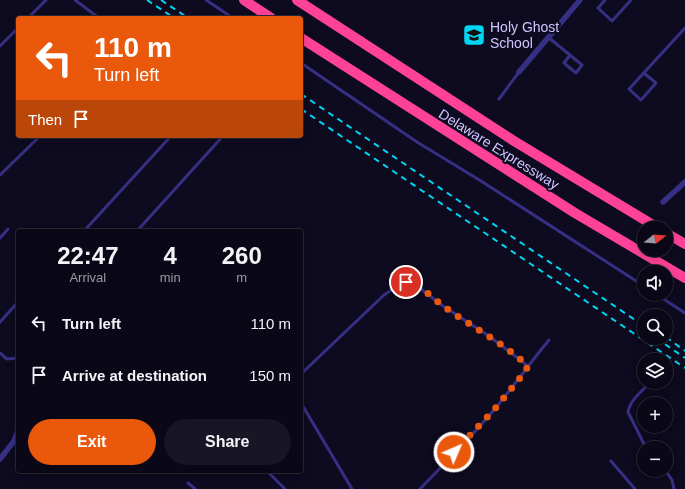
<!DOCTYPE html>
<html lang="en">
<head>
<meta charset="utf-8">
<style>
  :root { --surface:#0a0817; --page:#181624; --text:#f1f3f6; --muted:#999aa1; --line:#2a2936; --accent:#ea580c }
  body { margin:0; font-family:Helvetica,sans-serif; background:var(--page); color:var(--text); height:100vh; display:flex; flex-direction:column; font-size:15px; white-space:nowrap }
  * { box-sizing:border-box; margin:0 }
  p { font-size:13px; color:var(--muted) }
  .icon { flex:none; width:22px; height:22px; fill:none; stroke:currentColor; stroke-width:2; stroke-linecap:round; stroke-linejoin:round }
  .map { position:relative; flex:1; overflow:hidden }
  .sheet { position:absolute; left:16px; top:229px; width:287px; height:244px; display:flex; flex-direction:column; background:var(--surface); border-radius:4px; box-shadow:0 2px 10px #0003,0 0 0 1px var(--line) }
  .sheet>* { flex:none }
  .hud { position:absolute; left:16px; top:16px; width:287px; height:122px; border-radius:4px; box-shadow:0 2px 10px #0003,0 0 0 1px var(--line); background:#ea580c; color:#fff; overflow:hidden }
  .needle { width:26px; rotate:73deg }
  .fabs { position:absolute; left:637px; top:221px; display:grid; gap:8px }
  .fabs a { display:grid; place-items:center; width:36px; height:36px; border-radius:50%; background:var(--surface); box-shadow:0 2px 10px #0003,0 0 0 1px var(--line); font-size:20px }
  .pin { position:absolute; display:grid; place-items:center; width:34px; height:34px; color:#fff; margin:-17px; border:2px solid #fff; border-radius:50%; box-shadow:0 1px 4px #0007 }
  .me { position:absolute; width:44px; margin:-22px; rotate:45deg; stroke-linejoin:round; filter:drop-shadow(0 0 3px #0008) }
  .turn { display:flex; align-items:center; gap:14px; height:84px; padding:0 12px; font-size:18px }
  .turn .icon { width:52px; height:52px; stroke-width:2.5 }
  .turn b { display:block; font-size:28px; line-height:34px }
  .then { display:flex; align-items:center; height:38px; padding:0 12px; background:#0003; gap:8px; font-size:15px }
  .eta { display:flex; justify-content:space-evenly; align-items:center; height:68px; text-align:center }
  .eta b { font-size:24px; font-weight:800; line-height:28px }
  .action { display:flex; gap:8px; margin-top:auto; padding:8px 12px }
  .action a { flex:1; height:46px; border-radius:24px; background:var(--accent); color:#fff; font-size:16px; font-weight:800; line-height:46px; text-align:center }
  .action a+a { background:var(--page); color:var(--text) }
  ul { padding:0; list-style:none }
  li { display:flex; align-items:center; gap:12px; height:52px; padding:0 12px }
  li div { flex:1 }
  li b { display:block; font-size:15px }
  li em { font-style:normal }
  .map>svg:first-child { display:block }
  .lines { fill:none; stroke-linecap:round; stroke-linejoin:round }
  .lane { stroke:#353083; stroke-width:3 }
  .street { stroke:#353083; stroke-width:5.5 }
  .highway { stroke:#ff4299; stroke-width:10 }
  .rail { stroke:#00d5f2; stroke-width:2; stroke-dasharray:6 5; stroke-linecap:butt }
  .route { stroke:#ea580c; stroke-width:7; stroke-dasharray:0 12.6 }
  .labels { text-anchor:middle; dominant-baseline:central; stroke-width:4; stroke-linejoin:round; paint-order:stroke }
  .poi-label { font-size:14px; fill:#cfc7ff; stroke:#0e0a1f; text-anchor:start }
  .street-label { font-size:14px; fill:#cfc7ff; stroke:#0e0a1f }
</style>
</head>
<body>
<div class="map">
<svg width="685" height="489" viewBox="0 0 685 489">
  <rect width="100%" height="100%" fill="#0e0a1f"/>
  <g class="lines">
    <!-- lane -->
    <g class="lane">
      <path d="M75 0 99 18"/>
      <path d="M206 0 233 18"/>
      <path d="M605 0 598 8 612 21 631 0"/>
      <path d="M28 18 46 0"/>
      <path d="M548 37 582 65 576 73 564 63 570 55"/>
      <path d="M0 46 18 28"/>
      <path d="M301 63 417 142 481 181 644 286"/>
      <path d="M644 73 656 83 641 100 629 89 685 28"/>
      <path d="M499 99 519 72"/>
      <path d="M0 175 40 136"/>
      <path d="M84 231 171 136"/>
      <path d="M137 231 223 136"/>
      <path d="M0 238 8 229"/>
      <path d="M656 294 685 313"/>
      <path d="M0 322 18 302"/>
      <path d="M0 353 7 359 18 358"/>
      <path d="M301 374 384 295 396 287 406 282 417 286 443 306 489 336 528 366"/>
      <path d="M301 403 352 489"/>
      <path d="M646 448 628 412C630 400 642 391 651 382"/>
      <path d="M611 461 635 489"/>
      <path d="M665 470 672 480 674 489"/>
      <path d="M267 471 285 489"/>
      <path d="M188 483 195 489"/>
      <path d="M420 489C445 463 471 437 494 410 513 387 530 363 549 340"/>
    </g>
    <!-- street -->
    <g class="street">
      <path d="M519 72 580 0"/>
      <path d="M663 202 685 182"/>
      <path d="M0 459 14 441 18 430"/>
    </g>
    <!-- highway -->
    <g class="highway">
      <path d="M244 0 271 18"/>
      <path d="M297 0 514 141 658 228"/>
      <path d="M301 38 575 213 685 278"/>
      <path d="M666 233 685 244"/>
    </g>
    <!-- rail -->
    <g class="rail">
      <path d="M147 0 174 18"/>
      <path d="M161 0 188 18"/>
      <path d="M301 94 644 326"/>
      <path d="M301 109 685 368"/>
      <path d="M666 337 685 351"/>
      <path d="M656 338 685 358"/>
    </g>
  </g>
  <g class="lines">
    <!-- route -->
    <path class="route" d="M406 282C420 284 431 297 442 305 470 326 502 342 528 366L524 373 493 411 454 452"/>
  </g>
  <!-- icons -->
  <defs>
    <g id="school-square" transform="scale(1.15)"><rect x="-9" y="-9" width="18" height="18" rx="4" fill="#00d5f2" stroke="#0e0a1f"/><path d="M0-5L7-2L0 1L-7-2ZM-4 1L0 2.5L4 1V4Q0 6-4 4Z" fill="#111"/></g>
  </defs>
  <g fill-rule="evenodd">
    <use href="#school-square" x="474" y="35"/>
  </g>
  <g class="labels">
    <!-- poi labels -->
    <g class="poi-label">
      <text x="490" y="27">Holy Ghost<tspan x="490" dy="16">School</tspan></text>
    </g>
    <!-- street labels -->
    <g class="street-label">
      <text transform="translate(499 149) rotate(32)">Delaware Expressway</text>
    </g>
  </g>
</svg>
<div class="fabs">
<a><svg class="needle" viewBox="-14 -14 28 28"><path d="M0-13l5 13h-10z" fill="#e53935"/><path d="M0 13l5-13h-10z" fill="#999aa1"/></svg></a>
<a><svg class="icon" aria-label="sound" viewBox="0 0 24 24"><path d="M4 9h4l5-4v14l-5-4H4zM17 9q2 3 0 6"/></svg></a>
<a><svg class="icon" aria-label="search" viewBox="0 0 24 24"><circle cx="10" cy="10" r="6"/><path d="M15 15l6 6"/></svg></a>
<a><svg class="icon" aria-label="layers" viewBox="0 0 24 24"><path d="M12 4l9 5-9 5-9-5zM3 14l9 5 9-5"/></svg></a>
<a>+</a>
<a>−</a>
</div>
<div class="pin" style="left:406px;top:282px;background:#d93025"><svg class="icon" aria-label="arrive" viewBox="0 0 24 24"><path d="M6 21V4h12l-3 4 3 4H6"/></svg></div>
<svg class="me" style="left:454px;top:452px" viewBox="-20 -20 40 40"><circle r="17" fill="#ea580c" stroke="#fff" stroke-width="3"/><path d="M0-11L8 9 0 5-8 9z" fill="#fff"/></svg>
<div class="hud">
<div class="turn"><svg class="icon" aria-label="left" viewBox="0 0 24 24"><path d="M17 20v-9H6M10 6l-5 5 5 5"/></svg><div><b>110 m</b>Turn left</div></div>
<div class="then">Then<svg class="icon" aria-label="arrive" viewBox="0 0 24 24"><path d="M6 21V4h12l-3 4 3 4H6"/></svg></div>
</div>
<section class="sheet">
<div class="eta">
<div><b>22:47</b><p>Arrival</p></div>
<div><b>4</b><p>min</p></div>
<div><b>260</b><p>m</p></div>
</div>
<ul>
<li><svg class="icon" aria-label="left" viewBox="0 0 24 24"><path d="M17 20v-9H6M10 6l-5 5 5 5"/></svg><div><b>Turn left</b></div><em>110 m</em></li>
<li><svg class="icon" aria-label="arrive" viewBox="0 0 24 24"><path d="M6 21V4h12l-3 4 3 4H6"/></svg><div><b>Arrive at destination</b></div><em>150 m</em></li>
</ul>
<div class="action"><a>Exit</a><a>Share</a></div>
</section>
</div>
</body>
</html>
